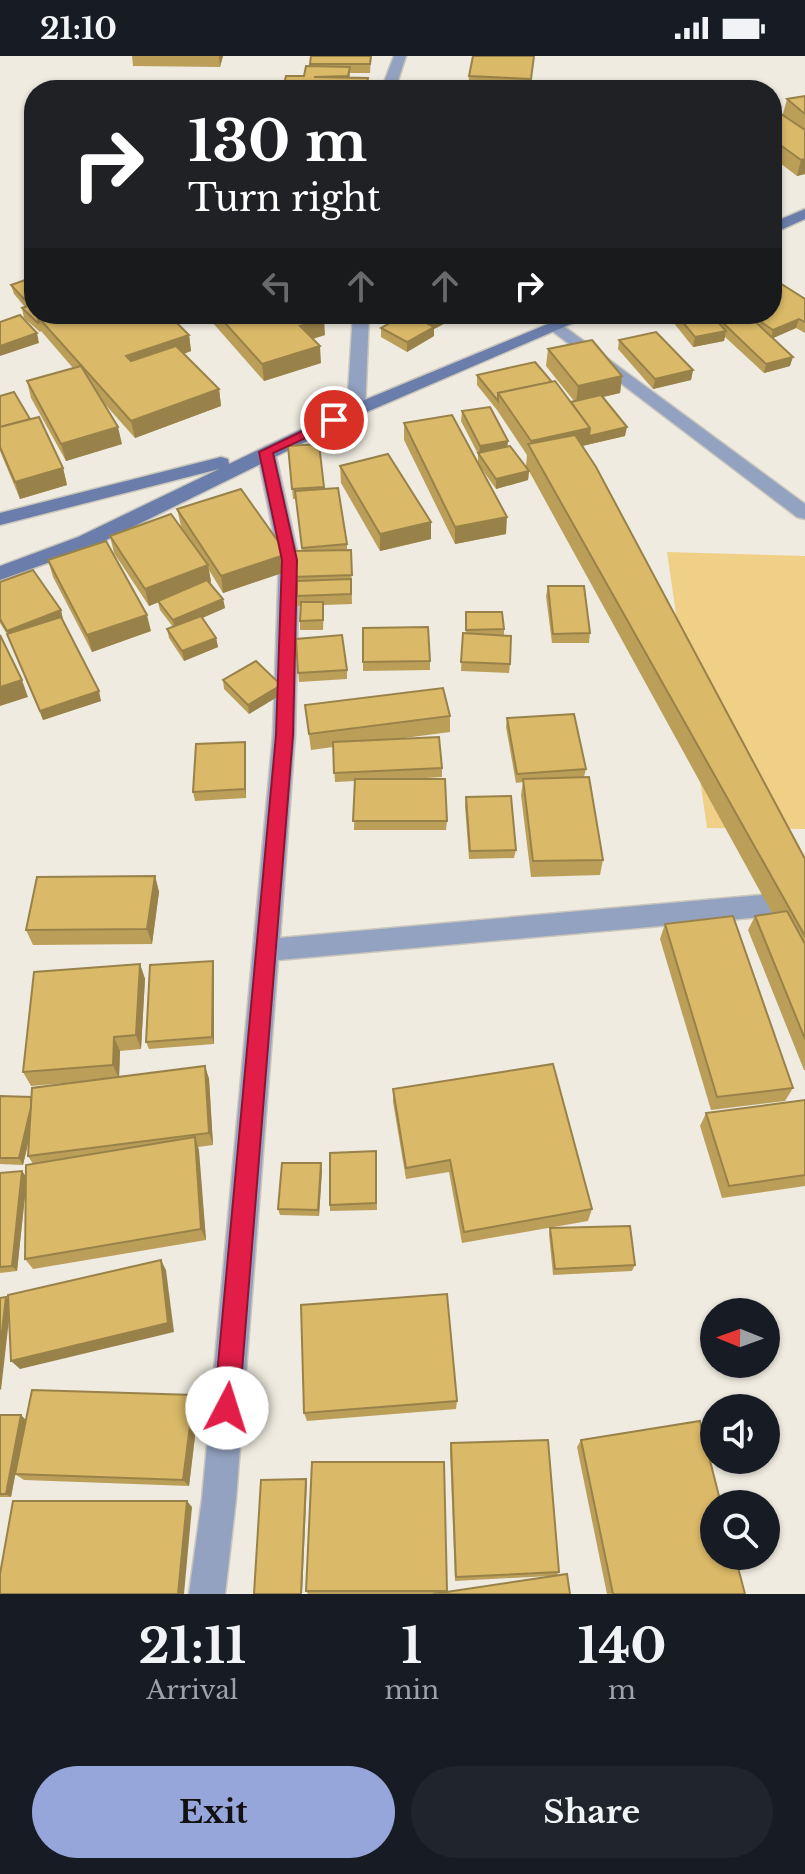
<!DOCTYPE html>
<html lang="en">
<head>
<meta charset="utf-8">
<style>
  :root { --surface:#171b24; --page:#20242c; --text:#f1f3f6; --muted:#9ea1a6; --accent:#97a6da }
  body { margin:0; font-family:"Libre Baskerville",serif; background:var(--page); color:var(--text); height:100vh; display:flex; flex-direction:column; font-size:30px; white-space:nowrap }
  * { box-sizing:border-box; margin:0 }
  p { font-size:26px; color:var(--muted) }
  .icon { flex:none; width:44px; height:44px; fill:none; stroke:currentColor; stroke-width:2; stroke-linecap:round; stroke-linejoin:round }
  .map { position:relative; height:1538px; overflow:hidden }
  .sheet { display:flex; flex-direction:column; background:var(--surface); flex:1 }
  .sheet>* { flex:none }
  .hud { position:absolute; left:24px; top:24px; width:758px; height:244px; border-radius:32px; box-shadow:0 2px 6px #0004; background:#202124; color:#fff; overflow:hidden }
  .needle { width:52px; rotate:271deg }
  .tools { position:absolute; left:700px; top:1242px; display:grid; gap:16px }
  .tools a { display:grid; place-items:center; width:80px; height:80px; border-radius:50%; background:var(--surface); box-shadow:0 2px 6px #0004; font-size:40px }
  .pin { position:absolute; display:grid; place-items:center; width:68px; height:68px; color:#fff; margin:-34px; border:4px solid #fff; border-radius:50%; box-shadow:0 2px 8px #0007 }
  .me { position:absolute; width:88px; margin:-44px; rotate:5deg; stroke-linejoin:round; filter:drop-shadow(0 0 6px #0008) }
  .turn { display:flex; align-items:center; gap:28px; height:168px; padding:0 32px; font-size:36px }
  .turn .icon { width:104px; height:104px; stroke-width:2.5 }
  .turn b { display:block; font-size:56px; line-height:68px }
  .lanes { display:flex; align-items:center; height:76px; padding:0 32px; background:#0003; justify-content:center; gap:40px; direction:ltr }
  .lanes .off { opacity:.35 }
  .eta { display:flex; justify-content:space-evenly; align-items:center; height:136px; text-align:center }
  .eta b { font-size:48px; font-weight:700; line-height:56px }
  .primary-button { display:flex; gap:16px; margin-top:auto; padding:16px 32px }
  .primary-button a { flex:1; height:92px; border-radius:48px; background:var(--accent); color:#111; font-size:32px; font-weight:700; line-height:92px; text-align:center }
  .primary-button a+a { background:var(--page); color:var(--text) }
  .status { display:flex; justify-content:space-between; align-items:center; height:56px; padding:0 40px; background:var(--surface); direction:ltr }
  .status svg { height:22px; fill:currentColor }
  .map>svg:first-child { display:block }
  .green { fill:#f0d087 }
  .lines { fill:none; stroke-linecap:round; stroke-linejoin:round }
  .street-casing { stroke:#c9c6bc; stroke-width:3 }
  .secondary-casing { stroke:#c9c6bc; stroke-width:3 }
  .street { fill:#94a2c1; fill-rule:evenodd }
  .secondary { fill:#6b7eab; fill-rule:evenodd }
  .wall { fill:#bb9f59 }
  .shaded-wall { fill:#998249 }
  .building { fill:#dab968; stroke:#998249; stroke-width:2 }
  .route { fill:#e11d48; stroke:#92132f; stroke-width:2 }
</style>
</head>
<body>
<div class="status"><b>21:10</b><svg viewBox="0 0 49 12"><path d="M0 12V9h3v3zM5 12V6h3v6zM10 12V3h3v9zM15 12V0h3v12zM26 1h20v11H26zM47 4h2v5h-2z"/></svg></div>
<div class="map">
<svg width="805" height="1538" viewBox="0 0 805 1538">
  <rect width="100%" height="100%" fill="#efebe0"/>
  <!-- green -->
  <path class="green" d="M667 496 805 500V773L707 772Z"/>
  <g class="lines">
    <!-- street casing -->
    <g class="street-casing">
      <g id="street">
        <path d="M394 0H406L395 34H381Z"/>
        <path d="M353 258H369L365 354 356 359 347 354Z"/>
        <path d="M558 266 805 448V463L797 461 552 275V267Z"/>
        <path d="M266 390 275 396 299 504 295 679 280 882 805 835V857L278 904 236 1443 225 1538H189L202 1443 273 679 279 504 257 396Z"/>
      </g>
    </g>
    <!-- secondary casing -->
    <g class="secondary-casing">
      <g id="secondary">
        <path d="M805 153V163L772 178V167Z"/>
        <path d="M572 258H594L362 358 92 491 0 524V510L78 481 219 413 0 469V457L221 401 228 403 229 408 350 350Z"/>
      </g>
    </g>
    <!-- street -->
    <use href="#street" class="street"/>
    <!-- secondary -->
    <use href="#secondary" class="secondary"/>
  </g>
  <!-- wall -->
  <g class="wall">
    <path d="M132 0H223L220 11 133 10Z"/>
    <path d="M371 0 370 17H350V22L368 31V34H232L256 32 284 28 304 20 310 10V8Z"/>
    <path d="M534 0 530 34H468L469 20Z"/>
    <path d="M805 40V118L797 120 776 104 772 119V52L783 58 787 43Z"/>
    <path d="M34 221V258L189 279 191 295 184 298 219 333 221 350 135 382 103 346 122 388 66 405 31 342 27 325 73 312 41 275 40 276 24 262 22 252 25 251 14 238 11 229Z"/>
    <path d="M805 243V277L796 272 773 282 790 310 764 317 725 281 724 285 693 291 669 261V258H711L718 266 719 263 735 259 733 258H772Z"/>
    <path d="M205 258H320L325 279 313 283 321 307 264 325Z"/>
    <path d="M401 258H463L434 273V280L407 296 381 281V272L403 260Z"/>
    <path d="M619 284 693 314 691 324 653 333 618 293Z"/>
    <path d="M548 293 622 320 620 337 603 341 625 380 582 390 805 803V1014H804L748 874 755 860 772 857 529 415 528 424 496 433 479 409 506 478 455 488 404 384V367L478 406V398L461 365 462 355 507 390 526 410 527 399 497 354 477 329V319L571 346 574 345 546 310Z"/>
    <path d="M0 340 30 363 63 412 67 429 20 443 0 395Z"/>
    <path d="M319 388 324 433 347 488V494H351L352 548 324 549 323 574H300V565L301 550H297V530H293V521L302 495 296 443H293L288 390Z"/>
    <path d="M340 410 431 466V483L380 495 341 427Z"/>
    <path d="M177 453 288 515 223 537 209 514 211 526 210 527 223 543 225 552 202 562 216 582 218 591 184 605 169 582 167 573 173 571 160 554 158 546 149 550 114 497 110 480H187L181 470Z"/>
    <path d="M48 504 151 575 92 596 53 521Z"/>
    <path d="M0 526 61 554 63 564H62L101 645 43 664 7 578 0 567Z"/>
    <path d="M548 530 590 577 589 587H552L546 540Z"/>
    <path d="M466 556 504 573V579L510 608 509 617 461 615 463 577H466Z"/>
    <path d="M363 572 430 605V614L363 615Z"/>
    <path d="M296 583 347 614V623L299 626Z"/>
    <path d="M223 624 282 638 249 658 224 633Z"/>
    <path d="M305 649 450 660V676L397 683 442 712V721L410 723 447 765 446 774H354L355 725 335 726 333 691 311 694Z"/>
    <path d="M507 662 586 713 584 721 603 804 600 819 531 821 521 739 523 726 516 727 506 671Z"/>
    <path d="M246 695V742L195 745 193 736Z"/>
    <path d="M466 741 516 794 514 802 469 803 465 750Z"/>
    <path d="M155 820 159 836 152 888 33 889 26 874Z"/>
    <path d="M665 868 793 1032 785 1045 711 1054 660 883Z"/>
    <path d="M213 905 214 914V988L149 993 146 986Z"/>
    <path d="M140 908 145 923 141 993 120 995 119 1021 205 1010 209 1023 213 1089 198 1091 206 1184 33 1213 25 1203 26 1127 17 1215 0 1217V1117L22 1115 26 1121 33 1108 28 1100 29 1084 23 1109 0 1108V1040L31 1041 77 1026 31 1030 23 1016Z"/>
    <path d="M393 1033 592 1153 588 1165 462 1187 449 1116 406 1123 393 1046Z"/>
    <path d="M805 1044V1130L722 1142 700 1070 706 1057Z"/>
    <path d="M376 1095 377 1154 330 1155V1149Z"/>
    <path d="M322 1114 319 1160 280 1159 278 1153Z"/>
    <path d="M550 1172 635 1209 632 1215 553 1219 549 1178Z"/>
    <path d="M194 1339 199 1347 189 1430 24 1424 15 1418 11 1441H0V1359L26 1364Z"/>
    <path d="M457 1345 456 1353 307 1365 304 1357Z"/>
    <path d="M581 1384 745 1538H607L577 1391Z"/>
    <path d="M451 1387 559 1516 556 1520 570 1538H308L306 1535H447L446 1536 550 1520 455 1525 450 1394Z"/>
  </g>
  <!-- shaded-wall -->
  <g class="shaded-wall">
    <path d="M219 0H223L220 11Z"/>
    <path d="M805 103V118L797 120 801 104Z"/>
    <path d="M776 104 772 119V105Z"/>
    <path d="M34 241V251L27 253 25 244Z"/>
    <path d="M445 258H463L434 273V280L407 296V286L430 273V266Z"/>
    <path d="M324 262 325 279 301 286 300 270Z"/>
    <path d="M799 263 796 272 771 283 773 274Z"/>
    <path d="M726 275 724 285 693 291 695 281Z"/>
    <path d="M37 277 39 287 0 300V290Z"/>
    <path d="M189 279 191 295 130 317 126 300Z"/>
    <path d="M320 290 321 307 264 325 262 308Z"/>
    <path d="M793 301 790 310 764 317 766 308Z"/>
    <path d="M693 314 691 324 653 333 655 323Z"/>
    <path d="M622 320 620 337 576 347 578 330Z"/>
    <path d="M219 333 221 350 135 382 131 365Z"/>
    <path d="M118 371 122 388 66 405 61 388Z"/>
    <path d="M627 371 625 380 535 401 530 392 531 385 590 372Z"/>
    <path d="M508 385 507 395 479 399 480 390Z"/>
    <path d="M63 412 67 429 20 443 15 426Z"/>
    <path d="M529 415 528 424 496 433V423Z"/>
    <path d="M507 461 506 478 455 488V471Z"/>
    <path d="M431 466V483L380 495V478Z"/>
    <path d="M287 498 288 515 223 537 221 520Z"/>
    <path d="M208 509 211 526 149 550 145 533Z"/>
    <path d="M223 543 225 552 175 574 173 564Z"/>
    <path d="M61 554 63 564 11 584 7 575Z"/>
    <path d="M147 559 151 575 92 596 87 579Z"/>
    <path d="M216 582 218 591 184 605 182 595Z"/>
    <path d="M22 624 28 641 0 650V631Z"/>
    <path d="M281 629 282 638 249 658 248 649Z"/>
    <path d="M99 635 101 645 43 664 40 655Z"/>
    <path d="M245 686 246 695V742L245 733Z"/>
    <path d="M155 820 159 836 152 888 147 873Z"/>
    <path d="M213 905 214 914V988L212 981Z"/>
    <path d="M140 908 145 923 141 993 136 979Z"/>
    <path d="M114 981 120 995 119 1023 113 1009Z"/>
    <path d="M205 1010 209 1023 213 1089 209 1077Z"/>
    <path d="M33 1041 37 1048 23 1109 19 1102Z"/>
    <path d="M195 1081 199 1094 206 1184 201 1173Z"/>
    <path d="M321 1107 322 1114 319 1160 318 1154Z"/>
    <path d="M22 1115 27 1122 17 1215 12 1210Z"/>
    <path d="M161 1204 166 1214 174 1276 20 1313 11 1305Z"/>
    <path d="M6 1241 11 1246 1 1334 0 1333V1293Z"/>
    <path d="M194 1339 199 1347 189 1430 183 1424Z"/>
    <path d="M21 1359 26 1364 11 1441 6 1438Z"/>
    <path d="M306 1423 307 1426 302 1538H301Z"/>
    <path d="M187 1445 192 1451 184 1538H178Z"/>
  </g>
  <!-- building -->
  <g class="building">
    <path d="M311 0H371L370 8H310Z"/>
    <path d="M473 0H534L531 23 469 20Z"/>
    <path d="M306 10 350 11 348 20 314 21 368 22 366 34H354V29L284 28 286 20H304Z"/>
    <path d="M257 28 354 29V34H232V32H256Z"/>
    <path d="M805 40V58L787 43Z"/>
    <path d="M772 52 805 74V103L801 104 772 83Z"/>
    <path d="M34 221V241L25 244 11 229Z"/>
    <path d="M772 222 805 243V266L799 263 773 274 749 258H772Z"/>
    <path d="M34 248V258H43L37 260 39 266 38 267 22 252Z"/>
    <path d="M43 258H168L189 279 126 300 131 305 176 290 219 333 131 365 37 260Z"/>
    <path d="M217 258H320L324 262 300 270 320 290 262 308Z"/>
    <path d="M406 258H410L434 271 407 286 381 272Z"/>
    <path d="M417 258H445L430 266Z"/>
    <path d="M676 258H711L726 275 695 281Z"/>
    <path d="M740 258H747L793 301 766 308 719 263Z"/>
    <path d="M20 259 37 277 0 290V266Z"/>
    <path d="M656 276 693 314 655 323 619 284Z"/>
    <path d="M592 284 622 320 578 330 548 293Z"/>
    <path d="M535 306 552 326 498 337V345L477 319Z"/>
    <path d="M81 310 118 371 61 388 27 325Z"/>
    <path d="M555 325 590 372 531 385 498 337Z"/>
    <path d="M14 336 30 363 0 371V340Z"/>
    <path d="M601 339 627 371 589 380 590 372 571 346Z"/>
    <path d="M490 351 508 385 480 390 462 355Z"/>
    <path d="M452 359 507 461 455 471 404 367Z"/>
    <path d="M39 361 63 412 15 426 0 391V371Z"/>
    <path d="M575 379 596 411 805 803V880L528 388Z"/>
    <path d="M319 388 324 431 292 433 288 390Z"/>
    <path d="M510 390 529 415 496 423 478 397Z"/>
    <path d="M388 398 431 466 380 478 340 410Z"/>
    <path d="M338 432 347 488 302 492 295 435Z"/>
    <path d="M241 433 287 498 221 520 177 453Z"/>
    <path d="M171 458 208 509 145 533 110 480Z"/>
    <path d="M106 485 147 559 87 579 48 504Z"/>
    <path d="M351 494 352 519 293 521V495Z"/>
    <path d="M33 514 61 554 7 575 0 563V526Z"/>
    <path d="M351 523V538L297 540V525Z"/>
    <path d="M207 524 223 543 173 564 158 545Z"/>
    <path d="M548 530H584L590 577 553 578Z"/>
    <path d="M301 546H323V564L300 565Z"/>
    <path d="M466 556H502L504 573 466 574Z"/>
    <path d="M201 560 216 582 182 595 167 573Z"/>
    <path d="M61 561 99 635 40 655 7 578Z"/>
    <path d="M428 571 430 605 363 606V572Z"/>
    <path d="M463 577 511 580 510 608 461 606Z"/>
    <path d="M0 579 22 624 0 631Z"/>
    <path d="M342 579 347 614 298 617 296 583Z"/>
    <path d="M256 605 281 629 248 649 223 624Z"/>
    <path d="M443 632 450 660 309 678 305 649Z"/>
    <path d="M574 658 586 713 517 718 507 662Z"/>
    <path d="M439 681 442 712 334 717 333 686Z"/>
    <path d="M245 686V733L193 736 196 688Z"/>
    <path d="M589 721 603 804 533 805 523 723Z"/>
    <path d="M355 723H445L447 765H353Z"/>
    <path d="M511 740 516 794 470 795 466 741Z"/>
    <path d="M155 820 147 873 26 874 37 821Z"/>
    <path d="M787 855 805 888V983L755 860Z"/>
    <path d="M733 860 793 1032 717 1041 665 868Z"/>
    <path d="M213 905 212 981 146 986 150 909Z"/>
    <path d="M140 908 136 979 114 981 113 1009 23 1016 34 916Z"/>
    <path d="M553 1008 592 1153 464 1176 450 1104 406 1112 393 1033Z"/>
    <path d="M205 1010 209 1077 28 1100 32 1032Z"/>
    <path d="M0 1040 31 1041V1051L19 1102H0Z"/>
    <path d="M805 1044V1119L729 1130 706 1057Z"/>
    <path d="M195 1081 201 1173 25 1203 26 1109Z"/>
    <path d="M376 1095V1147L330 1149V1097Z"/>
    <path d="M282 1107H321L318 1154 278 1153Z"/>
    <path d="M22 1115 12 1210 0 1211V1117Z"/>
    <path d="M630 1170 635 1209 555 1213 550 1172Z"/>
    <path d="M161 1204 168 1267 11 1305 8 1239Z"/>
    <path d="M447 1238 457 1345 304 1357 301 1249Z"/>
    <path d="M6 1241 0 1293V1242Z"/>
    <path d="M32 1334 194 1339 183 1424 15 1418Z"/>
    <path d="M0 1359H21L6 1438H0Z"/>
    <path d="M700 1365 721 1448H714V1500H735L745 1538H613L581 1384Z"/>
    <path d="M548 1384 559 1516 456 1521 451 1387Z"/>
    <path d="M312 1406H444L447 1535H306Z"/>
    <path d="M306 1423 301 1538H254L261 1424Z"/>
    <path d="M13 1445H187L178 1538H0V1518Z"/>
    <path d="M567 1518 570 1538H433Z"/>
  </g>
  <!-- route -->
  <path class="route" d="M334 360 340 364 338 367 273 397 297 504 293 679 239 1352 235 1361 227 1364 218 1361 214 1352 276 679 282 504 259 396Z"/>
</svg>
<div class="tools">
<a><svg class="needle" viewBox="-14 -14 28 28"><path d="M0-13l5 13h-10z" fill="#e53935"/><path d="M0 13l5-13h-10z" fill="#9ea1a6"/></svg></a>
<a><svg class="icon" aria-label="sound" viewBox="0 0 24 24"><path d="M4 9h4l5-4v14l-5-4H4zM17 9q2 3 0 6"/></svg></a>
<a><svg class="icon" aria-label="search" viewBox="0 0 24 24"><circle cx="10" cy="10" r="6"/><path d="M15 15l6 6"/></svg></a>
</div>
<div class="pin" style="left:334px;top:364px;background:#d93025"><svg class="icon" aria-label="arrive" viewBox="0 0 24 24"><path d="M6 21V4h12l-3 4 3 4H6"/></svg></div>
<svg class="me" style="left:227px;top:1352px" viewBox="-20 -20 40 40"><circle r="19" fill="#fff"/><path d="M0-13L10 11 0 6-10 11z" fill="#e11d48"/></svg>
<div class="hud">
<div class="turn"><svg class="icon" aria-label="right" viewBox="0 0 24 24"><path d="M7 20v-9h11M14 6l5 5-5 5"/></svg><div><b>130 m</b>Turn right</div></div>
<div class="lanes"><svg class="icon off" aria-label="left" viewBox="0 0 24 24"><path d="M17 20v-9H6M10 6l-5 5 5 5"/></svg><svg class="icon off" aria-label="ahead" viewBox="0 0 24 24"><path d="M12 20V5M6 11l6-6 6 6"/></svg><svg class="icon off" aria-label="ahead" viewBox="0 0 24 24"><path d="M12 20V5M6 11l6-6 6 6"/></svg><svg class="icon" aria-label="right" viewBox="0 0 24 24"><path d="M7 20v-9h11M14 6l5 5-5 5"/></svg></div>
</div>
</div>
<section class="sheet">
<div class="eta">
<div><b>21:11</b><p>Arrival</p></div>
<div><b>1</b><p>min</p></div>
<div><b>140</b><p>m</p></div>
</div>
<div class="primary-button"><a>Exit</a><a>Share</a></div>
</section>
</body>
</html>
